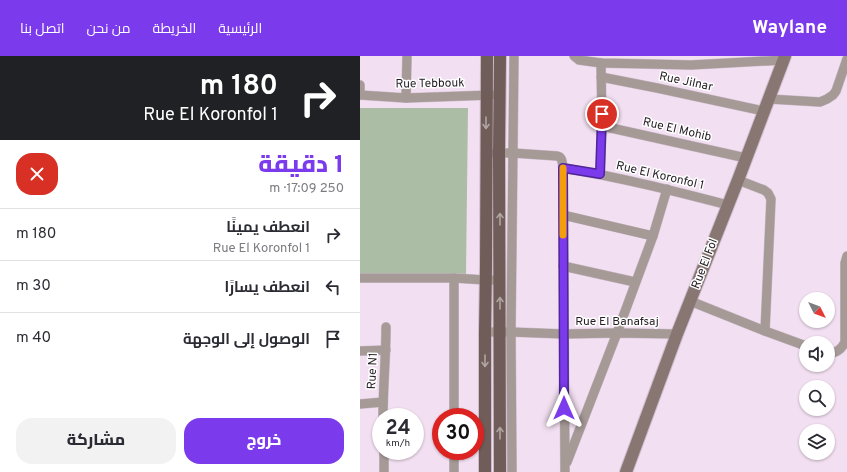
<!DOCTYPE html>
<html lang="ar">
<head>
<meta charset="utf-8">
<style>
  :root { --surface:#fff; --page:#f2f2f3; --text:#2b2b33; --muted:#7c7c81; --line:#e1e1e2; --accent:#7c3aed }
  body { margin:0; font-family:Overpass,Cairo,sans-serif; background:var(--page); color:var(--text); direction:rtl; height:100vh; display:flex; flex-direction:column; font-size:15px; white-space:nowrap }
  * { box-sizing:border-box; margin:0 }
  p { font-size:13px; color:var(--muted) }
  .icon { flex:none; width:22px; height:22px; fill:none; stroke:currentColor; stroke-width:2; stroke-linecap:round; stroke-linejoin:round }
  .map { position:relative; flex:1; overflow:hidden; direction:ltr }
  .drawer { display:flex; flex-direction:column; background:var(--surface); width:360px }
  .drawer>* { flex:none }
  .banner { background:#202124; color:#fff; overflow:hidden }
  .needle { width:26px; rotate:132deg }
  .tools { position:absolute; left:439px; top:236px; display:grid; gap:8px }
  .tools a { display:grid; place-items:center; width:36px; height:36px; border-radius:50%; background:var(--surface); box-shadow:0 1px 3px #0004; font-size:20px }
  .speed { position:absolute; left:12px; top:352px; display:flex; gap:8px; font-size:20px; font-weight:700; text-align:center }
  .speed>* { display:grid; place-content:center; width:52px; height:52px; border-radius:50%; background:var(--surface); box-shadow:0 1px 3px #0004; line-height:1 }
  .speed small { font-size:10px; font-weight:400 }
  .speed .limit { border:6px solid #d22; background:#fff; color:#111 }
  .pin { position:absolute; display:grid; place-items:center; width:34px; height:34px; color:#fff; margin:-17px; border:2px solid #fff; border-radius:50%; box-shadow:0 1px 4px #0007 }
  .me { position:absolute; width:44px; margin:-22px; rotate:0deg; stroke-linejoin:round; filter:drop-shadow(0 0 3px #0008) }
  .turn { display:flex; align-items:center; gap:14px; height:84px; padding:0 16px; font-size:18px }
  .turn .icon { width:52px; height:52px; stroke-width:2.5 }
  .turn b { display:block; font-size:28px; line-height:34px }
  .round { display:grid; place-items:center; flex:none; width:42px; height:42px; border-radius:16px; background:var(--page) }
  .headline { display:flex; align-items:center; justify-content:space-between; height:68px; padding:0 16px }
  h1 { font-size:24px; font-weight:800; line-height:30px; color:var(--accent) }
  .primary-button { display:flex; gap:8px; margin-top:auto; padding:8px 16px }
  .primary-button a { flex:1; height:46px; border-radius:16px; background:var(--accent); color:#fff; font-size:16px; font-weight:800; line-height:46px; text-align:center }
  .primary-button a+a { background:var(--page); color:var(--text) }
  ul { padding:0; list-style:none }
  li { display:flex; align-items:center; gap:12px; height:52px; padding:0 16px; border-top:1px solid var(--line) }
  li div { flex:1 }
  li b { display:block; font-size:15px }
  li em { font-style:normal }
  header { display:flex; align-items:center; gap:24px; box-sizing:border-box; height:56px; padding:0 20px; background:var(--accent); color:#fff }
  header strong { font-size:19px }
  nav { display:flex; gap:22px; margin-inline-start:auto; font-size:14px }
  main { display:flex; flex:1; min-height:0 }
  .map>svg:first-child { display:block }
  .green { fill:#abbda5 }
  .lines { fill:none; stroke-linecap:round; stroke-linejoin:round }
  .street-casing { stroke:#cdbccc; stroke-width:10 }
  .secondary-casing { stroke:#cdbccc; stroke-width:14 }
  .primary-casing { stroke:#cdbccc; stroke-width:14 }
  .street { stroke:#a69a97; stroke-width:9 }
  .secondary { stroke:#877672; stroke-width:12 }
  .primary { stroke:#705c58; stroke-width:12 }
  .oneway { stroke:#b0a5a3 }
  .route-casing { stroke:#51269a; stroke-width:10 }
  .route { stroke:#7c3aed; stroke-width:7 }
  .slow { stroke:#f59e0b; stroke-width:7 }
  .labels { text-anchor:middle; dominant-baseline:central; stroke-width:3; stroke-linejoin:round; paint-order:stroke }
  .street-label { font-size:12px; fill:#241d23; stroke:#fff }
</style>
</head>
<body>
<header>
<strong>Waylane</strong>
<nav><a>الرئيسية</a><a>الخريطة</a><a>من نحن</a><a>اتصل بنا</a></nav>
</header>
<main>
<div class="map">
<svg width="487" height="416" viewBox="0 0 487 416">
  <rect width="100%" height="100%" fill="#f2dff1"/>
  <!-- green -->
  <path class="green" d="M0 52H108L106 218H0Z"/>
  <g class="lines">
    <!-- street casing -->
    <g class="street-casing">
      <g id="street">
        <path d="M214 0 219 4 241 7 289 8 331 9 424 4"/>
        <path d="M241 21 297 32 404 55"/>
        <path d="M0 29V39"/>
        <path d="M0 39 46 42 132 39"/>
        <path d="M46 42 47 0"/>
        <path d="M409 43 460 46 467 43 473 39 476 35 487 3"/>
        <path d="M242 70 386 102"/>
        <path d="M134 97H153L197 100C203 101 202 107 203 112L205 416"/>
        <path d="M203 112C259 121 314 135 368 149"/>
        <path d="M240 118 242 70 241 7"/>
        <path d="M378 124 404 134 408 137 411 143 405 275"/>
        <path d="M203 159 293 180"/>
        <path d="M203 210 275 226"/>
        <path d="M0 222H94L125 224H140"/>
        <path d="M330 245 405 275 446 290"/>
        <path d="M125 276H151L204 278 257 277 317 278"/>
        <path d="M0 295 26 294"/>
        <path d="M468 298C476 297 482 293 485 286V207L487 200"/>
        <path d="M0 348 23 346"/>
        <path d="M23 361C23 331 26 301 26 271"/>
        <path d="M94 361V222"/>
        <path d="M24 395V416"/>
        <path d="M207 406 257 277 293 180 307 133"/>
        <path d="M94 416V395"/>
        <path d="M152 416 151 276 154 0"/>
      </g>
    </g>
    <!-- secondary casing -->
    <g class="secondary-casing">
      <path id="secondary" d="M266 416 317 278 378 124 425 0"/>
    </g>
    <!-- primary casing -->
    <g class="primary-casing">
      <g id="primary">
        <path d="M125 416V276L126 210 127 0"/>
        <path d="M140 416 139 97 140 0"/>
      </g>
    </g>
    <!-- street -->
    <use href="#street" class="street"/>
    <!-- secondary -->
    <use href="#secondary" class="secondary"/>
    <!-- primary -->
    <use href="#primary" class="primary"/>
  </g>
  <!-- one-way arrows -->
  <defs><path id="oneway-shaft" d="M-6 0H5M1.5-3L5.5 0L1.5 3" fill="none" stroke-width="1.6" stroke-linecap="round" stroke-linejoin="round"/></defs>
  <g class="oneway">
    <use href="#oneway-shaft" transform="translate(126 67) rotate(90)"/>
    <use href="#oneway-shaft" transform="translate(140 163) rotate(-90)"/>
    <use href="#oneway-shaft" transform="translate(140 247) rotate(-90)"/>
    <use href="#oneway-shaft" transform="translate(125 305) rotate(90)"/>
    <use href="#oneway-shaft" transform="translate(140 377) rotate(-90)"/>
  </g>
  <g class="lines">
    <!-- route casing -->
    <g class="route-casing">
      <path id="route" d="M204 352 203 112 240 118 242 58"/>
    </g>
    <!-- route -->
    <use href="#route" class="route"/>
    <!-- slow -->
    <path class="slow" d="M203 112V179"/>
  </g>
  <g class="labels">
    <!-- street labels -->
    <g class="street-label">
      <text transform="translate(326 26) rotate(12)">Rue Jilnar</text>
      <text transform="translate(70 28) rotate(-1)">Rue Tebbouk</text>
      <text transform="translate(317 74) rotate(13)">Rue El Mohib</text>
      <text transform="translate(300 120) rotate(13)">Rue El Koronfol 1</text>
      <text transform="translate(345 208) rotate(-69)">Rue El Fol</text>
      <text x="257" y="266">Rue El Banafsaj</text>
      <text transform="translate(13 315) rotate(-87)">Rue N1</text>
    </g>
  </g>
</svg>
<div class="tools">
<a><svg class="needle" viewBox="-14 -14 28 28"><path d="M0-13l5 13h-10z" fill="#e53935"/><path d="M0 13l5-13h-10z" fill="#7c7c81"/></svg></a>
<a><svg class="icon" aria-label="sound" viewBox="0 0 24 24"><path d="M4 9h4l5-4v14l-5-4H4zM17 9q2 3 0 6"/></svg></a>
<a><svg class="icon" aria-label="search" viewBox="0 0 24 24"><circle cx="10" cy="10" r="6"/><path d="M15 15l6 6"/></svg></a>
<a><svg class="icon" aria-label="layers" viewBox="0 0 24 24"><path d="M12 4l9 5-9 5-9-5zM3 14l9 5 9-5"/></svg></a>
</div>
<div class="speed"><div>24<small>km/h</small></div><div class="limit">30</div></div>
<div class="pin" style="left:242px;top:58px;background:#d93025"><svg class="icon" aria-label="arrive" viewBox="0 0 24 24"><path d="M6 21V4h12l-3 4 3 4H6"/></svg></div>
<svg class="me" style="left:204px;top:352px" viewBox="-20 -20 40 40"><path d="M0-17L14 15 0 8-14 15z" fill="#7c3aed" stroke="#fff" stroke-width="4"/></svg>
</div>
<section class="drawer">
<div class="banner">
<div class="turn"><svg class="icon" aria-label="right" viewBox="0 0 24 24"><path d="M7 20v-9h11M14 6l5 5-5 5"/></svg><div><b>180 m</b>Rue El Koronfol 1</div></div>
</div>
<div class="headline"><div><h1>1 دقيقة</h1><p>250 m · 17:09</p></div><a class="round" style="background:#d93025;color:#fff"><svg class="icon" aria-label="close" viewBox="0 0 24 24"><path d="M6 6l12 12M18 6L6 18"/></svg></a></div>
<ul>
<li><svg class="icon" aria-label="right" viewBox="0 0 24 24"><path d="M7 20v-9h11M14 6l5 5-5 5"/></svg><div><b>انعطف يمينًا</b><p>Rue El Koronfol 1</p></div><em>180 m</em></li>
<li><svg class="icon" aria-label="left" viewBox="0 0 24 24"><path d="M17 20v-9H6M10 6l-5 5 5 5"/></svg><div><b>انعطف يسارًا</b></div><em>30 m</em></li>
<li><svg class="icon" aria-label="arrive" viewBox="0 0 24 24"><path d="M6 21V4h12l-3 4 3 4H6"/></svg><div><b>الوصول إلى الوجهة</b></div><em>40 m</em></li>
</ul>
<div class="primary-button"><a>خروج</a><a>مشاركة</a></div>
</section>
</main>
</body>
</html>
